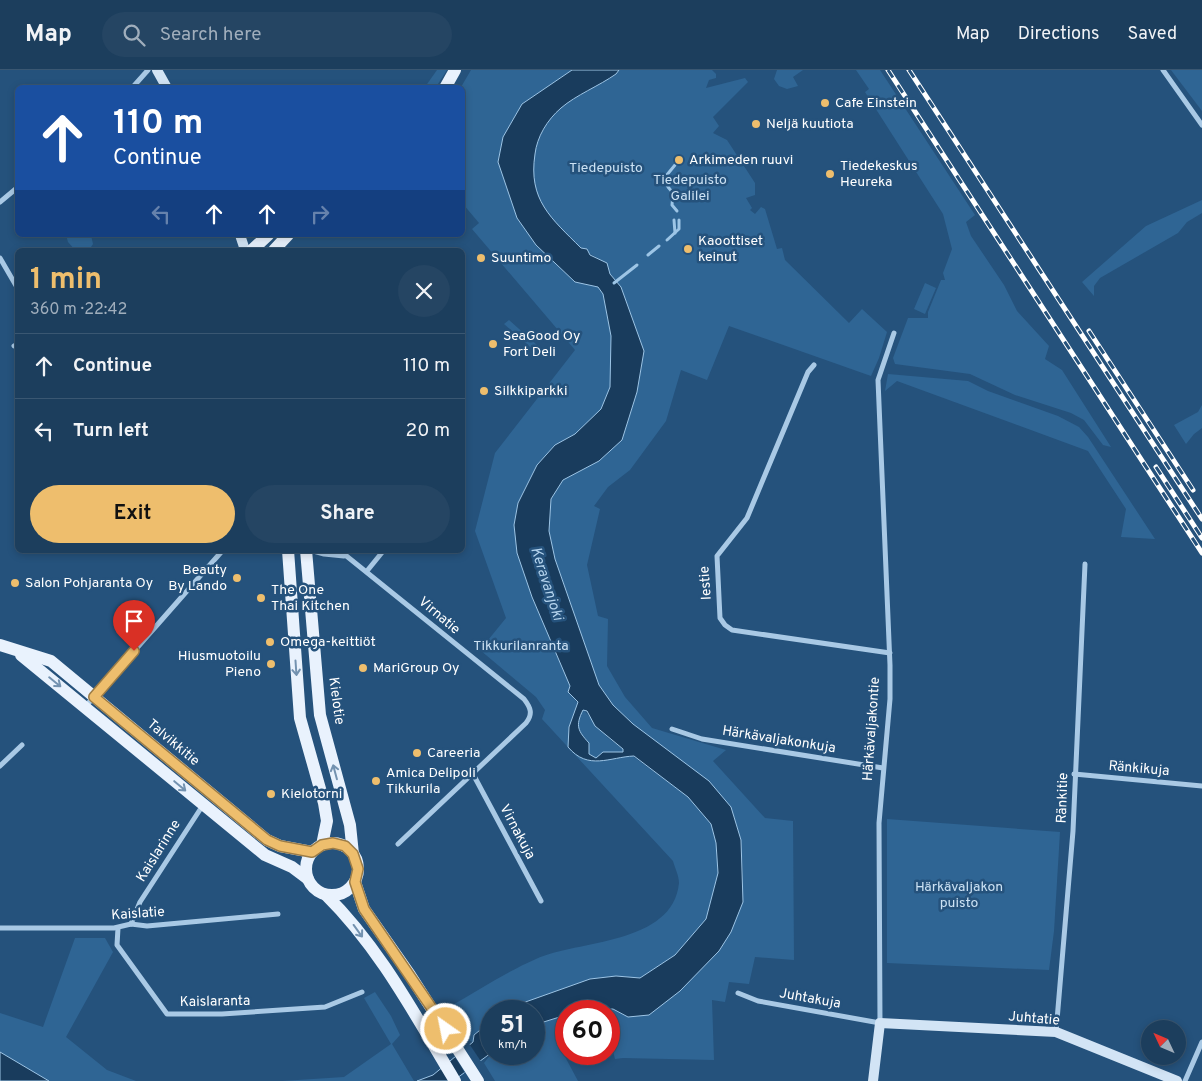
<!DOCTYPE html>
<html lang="en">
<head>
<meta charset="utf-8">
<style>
  :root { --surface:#1c3e5d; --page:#254563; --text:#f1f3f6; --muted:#a0aebc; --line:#3a5772; --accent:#eebe6d }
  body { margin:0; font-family:Overpass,sans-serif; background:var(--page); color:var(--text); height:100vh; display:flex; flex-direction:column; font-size:19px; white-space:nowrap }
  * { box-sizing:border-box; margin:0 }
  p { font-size:16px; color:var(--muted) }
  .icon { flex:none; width:28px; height:28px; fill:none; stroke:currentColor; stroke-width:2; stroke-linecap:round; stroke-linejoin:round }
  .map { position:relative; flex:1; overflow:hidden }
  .sheet { position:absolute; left:15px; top:178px; width:450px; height:305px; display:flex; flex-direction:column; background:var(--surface); border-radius:8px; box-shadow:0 2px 8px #0003,0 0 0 1px var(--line) }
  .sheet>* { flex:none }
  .guide { position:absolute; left:15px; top:15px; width:450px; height:152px; border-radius:8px; box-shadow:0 2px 8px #0003,0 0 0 1px var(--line); background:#1a4fa0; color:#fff; overflow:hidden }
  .needle { width:32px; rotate:314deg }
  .controls { position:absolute; left:1141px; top:950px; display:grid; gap:10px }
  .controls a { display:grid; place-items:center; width:45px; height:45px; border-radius:50%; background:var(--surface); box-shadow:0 2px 8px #0003,0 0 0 1px var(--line); font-size:25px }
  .speed { position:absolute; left:480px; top:930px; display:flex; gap:10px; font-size:25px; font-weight:700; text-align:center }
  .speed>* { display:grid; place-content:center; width:65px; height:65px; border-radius:50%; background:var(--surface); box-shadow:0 2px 8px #0003,0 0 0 1px var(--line); line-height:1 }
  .speed small { font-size:12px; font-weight:400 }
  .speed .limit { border:8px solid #d22; background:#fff; color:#111 }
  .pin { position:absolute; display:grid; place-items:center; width:42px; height:42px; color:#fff; margin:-51px -21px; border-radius:50% 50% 50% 0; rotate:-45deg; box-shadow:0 0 5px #0007 }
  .pin .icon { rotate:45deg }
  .me { position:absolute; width:55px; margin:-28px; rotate:327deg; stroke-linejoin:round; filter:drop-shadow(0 0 4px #0008) }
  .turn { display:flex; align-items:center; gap:18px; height:105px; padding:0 15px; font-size:22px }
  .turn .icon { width:65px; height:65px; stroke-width:2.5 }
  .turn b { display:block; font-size:35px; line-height:42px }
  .lanes { display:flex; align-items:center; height:48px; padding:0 15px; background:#0003; justify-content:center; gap:25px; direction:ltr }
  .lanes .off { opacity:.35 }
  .round { display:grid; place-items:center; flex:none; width:52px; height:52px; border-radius:26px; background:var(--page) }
  .overview { display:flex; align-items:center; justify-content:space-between; height:85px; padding:0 15px }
  h1 { font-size:30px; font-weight:700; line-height:38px; color:var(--accent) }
  .cta { display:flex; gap:10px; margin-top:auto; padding:10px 15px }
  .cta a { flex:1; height:58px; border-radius:30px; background:var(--accent); color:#111; font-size:20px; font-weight:700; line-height:58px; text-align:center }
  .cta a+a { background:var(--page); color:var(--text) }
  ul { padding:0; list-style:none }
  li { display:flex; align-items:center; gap:15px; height:65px; padding:0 15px; border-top:1px solid var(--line) }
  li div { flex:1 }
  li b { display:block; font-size:19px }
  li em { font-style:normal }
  header { display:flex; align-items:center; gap:30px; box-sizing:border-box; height:70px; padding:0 25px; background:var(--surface); border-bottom:1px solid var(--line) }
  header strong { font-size:24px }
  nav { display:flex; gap:28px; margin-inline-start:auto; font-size:18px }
  .search { width:350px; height:45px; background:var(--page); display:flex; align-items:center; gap:12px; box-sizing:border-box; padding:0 18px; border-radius:28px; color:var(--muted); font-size:19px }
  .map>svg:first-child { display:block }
  .green { fill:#2f6594 }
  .water { fill:#193c5d; stroke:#9dc5e6; fill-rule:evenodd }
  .pier { fill:#25527c }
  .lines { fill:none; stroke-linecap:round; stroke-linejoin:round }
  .stream { stroke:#9dc5e6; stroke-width:3 }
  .street { stroke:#a9c9e5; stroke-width:5 }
  .secondary { stroke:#d2e4f5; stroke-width:10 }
  .primary { stroke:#e9f2fd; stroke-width:12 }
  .rail-casing { stroke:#fff; stroke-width:5 }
  .rail { stroke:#25527c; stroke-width:3; stroke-dasharray:9; stroke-linecap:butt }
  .oneway { stroke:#7392b0 }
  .route-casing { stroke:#9b7c47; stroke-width:12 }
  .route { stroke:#eebe6d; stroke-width:9 }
  .poi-dot { fill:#eebe6d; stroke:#25527c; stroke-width:2 }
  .labels { text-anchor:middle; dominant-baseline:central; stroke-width:5; stroke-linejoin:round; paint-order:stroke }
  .poi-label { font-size:14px; fill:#fff; stroke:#25527c; text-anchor:start }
  .park-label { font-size:14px; fill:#cce2f4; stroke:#25527c }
  .street-label { font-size:14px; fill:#fff; stroke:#25527c }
  .water-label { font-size:15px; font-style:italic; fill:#b4d3ed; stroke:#25527c }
</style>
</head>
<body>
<header>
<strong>Map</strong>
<div class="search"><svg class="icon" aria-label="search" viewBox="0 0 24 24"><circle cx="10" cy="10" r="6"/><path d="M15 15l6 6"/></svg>Search here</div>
<nav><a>Map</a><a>Directions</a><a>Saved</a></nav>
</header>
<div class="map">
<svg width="1202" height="1011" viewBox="0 0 1202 1011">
  <rect width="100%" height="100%" fill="#25527c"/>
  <!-- green -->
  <g class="green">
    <path d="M437 0H447L436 17H425Z"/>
    <path d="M471 0H572L522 34 503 67 498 92 517 148 536 175 575 212 598 217 603 224 611 266 610 317 601 340 575 364 555 375 537 395 518 433 514 455 532 527 570 616 568 622 608 668 688 727 711 754 716 773 718 803 706 849 675 885 640 908 616 906 590 909 517 935 507 941H491V951L474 965 473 972 470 971 449 937C478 921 506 902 536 889 577 870 673 875 679 813 679 806 675 798 673 791L542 649 545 640 536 627 480 580 506 548 475 461 495 383 575 280 472 159 479 153 463 134 461 17Z"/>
    <path d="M619 0H712L716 4V8L709 10 706 18 745 8 748 12 713 47 719 56 713 63 727 70 755 113V125L746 128 752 138 750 140 755 144 761 137 765 139 777 179 782 178 785 190 849 253 862 239 887 262 879 288 871 306 729 256 707 310 681 300 666 351 630 400 608 417 594 436 600 439 587 495 598 546 608 549 607 596 625 627 652 658 726 680 713 691 765 748 793 751 794 890 755 887 749 914 729 912 725 932 712 930 714 990 623 988 615 989 609 965V941H590L613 939 628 947 680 921 692 907 743 832V803L741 770 731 737 675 686 633 655 613 635 599 615 555 489 549 461 551 429 563 410 599 391 622 370 637 322 644 281 621 217 610 204 607 193C575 178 541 146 533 110 528 90 539 65 550 49 563 31 597 17 616 4Z"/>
    <path d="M777 0H803L793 7 798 16 787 19 779 16 774 9Z"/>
    <path d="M856 0H880L975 145 966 152 971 166 1004 215 1017 241 1049 276 1045 289 1062 300 1111 377 1103 375 1084 350 1071 343 1015 325 970 304 895 294 893 288 908 248H928V242L941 210H945L943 203 952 179 943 144 865 22 869 19Z"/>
    <path d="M1171 0H1202V41Z"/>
    <path d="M1202 130V143L1187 152 1178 163 1100 208 1094 216V226L1082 212 1146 156Z"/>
    <path d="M66 165H91L93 174 89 180H75L68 172Z"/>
    <path d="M925 213 936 218 925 244 914 239Z"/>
    <path d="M509 250 537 275 536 277 540 281 538 284 504 254Z"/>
    <path d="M888 304 968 311 988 321 1058 346 1079 357 1088 367 1155 469 1121 467 1126 439 1088 381 897 311 885 321Z"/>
    <path d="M1202 335V358L1194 364 1186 374 1174 355 1198 342Z"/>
    <path d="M887 749 1060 762 1054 861 1049 900 887 893Z"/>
    <path d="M75 868H105L113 882 66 967 107 1000 136 1011H49L0 982V943L43 957Z"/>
    <path d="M375 922 391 946 400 965 392 974 414 1011H282L344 1007 391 974 364 928Z"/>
    <path d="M566 945V966L555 968 578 1011H495L484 993 491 984H534V955Z"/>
  </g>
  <!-- water -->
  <g class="water">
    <path d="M572 0H619L616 4C599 16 576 25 561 38 547 50 537 67 535 84 528 130 551 148 581 178L587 179 590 185 607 193 610 204 621 217 644 281 637 322 622 370 599 391 563 410 551 429 549 461 555 489 599 615 613 635 633 654 709 711 731 737 741 770 743 832 731 862 719 881 680 921 649 945 628 947 613 939 566 941V945L534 955V941H507L517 935 590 909 616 906 640 908 675 885 706 849 718 803 716 773 711 754 688 727 634 686C610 687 588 701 568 677L569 657 578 632 568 622 570 616 532 527 517 483 514 455 518 433 537 395 555 375 575 364 601 339 610 317 611 266 603 224 598 217 575 212 536 175 517 148 498 92 503 67 522 34ZM583 640 587 641 595 656 623 679V682H603L596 688 589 684V673C578 661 575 656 583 640Z"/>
    <path d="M491 951V983L453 1011H417L433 1005 473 972 474 965Z"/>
    <path d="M0 982 49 1011H0Z"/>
  </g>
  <!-- pier -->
  <path class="pier" d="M468 972 482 993 466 1005 453 984Z"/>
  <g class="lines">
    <!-- stream -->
    <g class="stream">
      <path d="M675 95 666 106 668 117 673 123 672 135 677 141"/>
      <path d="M674 150 675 163"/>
      <path d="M667 170 679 159V150"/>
      <path d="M648 185 659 176"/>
      <path d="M614 213 637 195"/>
    </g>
    <!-- street -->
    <g class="street">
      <path d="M1163 0 1202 55"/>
      <path d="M132 18 148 0"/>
      <path d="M0 132 18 117"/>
      <path d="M0 188 18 219"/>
      <path d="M14 276 18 274"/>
      <path d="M814 295 808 302 747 448 717 486 720 548 725 555 732 560 890 583"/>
      <path d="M310 480 324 484 344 486"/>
      <path d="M339 480 524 629C531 638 533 644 526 653L398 774"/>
      <path d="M367 501 384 480"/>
      <path d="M85 637 223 480"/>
      <path d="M672 659 702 669 883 698"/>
      <path d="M0 696 22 675"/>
      <path d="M473 704 541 831"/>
      <path d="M1074 704 1202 716"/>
      <path d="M131 854 140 832 203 735"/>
      <path d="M0 858H114L131 854 147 856 278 844"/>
      <path d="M118 858 117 875 167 944H222L325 937 362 922"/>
      <path d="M738 923 758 931 880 953 879 753 890 629V595L878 310 894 263"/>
      <path d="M1056 962 1073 761 1085 494"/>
      <path d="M1185 1011 1202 972"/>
    </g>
    <!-- secondary -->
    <g class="secondary">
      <path d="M157 0 167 18"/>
      <path d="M240 165 245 180"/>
      <path d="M873 1011 880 953 1056 962 1177 1011"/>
    </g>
    <!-- primary -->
    <g class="primary">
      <path d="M445 18 455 0"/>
      <path d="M252 180 268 165"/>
      <path d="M274 180 288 165"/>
      <path d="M288 480 300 648 324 733 327 751 322 775"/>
      <path d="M306 480 320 645 350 755 353 784"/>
      <path d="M0 575 51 591 267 770 280 776 312 782"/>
      <path d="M21 585 265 785 292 797 308 809"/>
      <circle cx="332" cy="799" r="26"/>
      <path d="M355 812 364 839 410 905 478 1011"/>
      <path d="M326 825C380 878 416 947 455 1011"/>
    </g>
    <!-- rail casing -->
    <g class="rail-casing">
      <g id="rail">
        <path d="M888 0 1202 483"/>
        <path d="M909 0 1202 449"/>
        <path d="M1089 261 1193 420"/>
        <path d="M1156 397 1202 468"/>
      </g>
    </g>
    <!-- rail -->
    <use href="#rail" class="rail"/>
  </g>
  <!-- one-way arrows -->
  <defs><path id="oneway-shaft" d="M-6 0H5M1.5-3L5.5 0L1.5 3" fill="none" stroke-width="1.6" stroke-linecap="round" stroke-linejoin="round" transform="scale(1.25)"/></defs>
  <g class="oneway">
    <use href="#oneway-shaft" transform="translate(296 598) rotate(86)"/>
    <use href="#oneway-shaft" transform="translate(55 612) rotate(39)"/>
    <use href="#oneway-shaft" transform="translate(335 702) rotate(-105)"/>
    <use href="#oneway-shaft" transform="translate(180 716) rotate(40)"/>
    <use href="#oneway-shaft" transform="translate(358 861) rotate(54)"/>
  </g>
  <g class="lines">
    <!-- route casing -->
    <g class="route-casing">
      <path id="route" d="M134 581 94 627 267 770 280 776 312 782 322 775 333 773 345 776 353 784 358 799 355 812 364 839 446 959"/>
    </g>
    <!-- route -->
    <use href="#route" class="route"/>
  </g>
  <!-- markers -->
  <g class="poi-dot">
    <circle cx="825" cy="33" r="5"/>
    <circle cx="756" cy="54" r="5"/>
    <circle cx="679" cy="90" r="5"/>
    <circle cx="830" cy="104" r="5"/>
    <circle cx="688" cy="179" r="5"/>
    <circle cx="481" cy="188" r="5"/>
    <circle cx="493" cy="274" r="5"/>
    <circle cx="484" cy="321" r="5"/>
    <circle cx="237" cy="508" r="5"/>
    <circle cx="15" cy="513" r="5"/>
    <circle cx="261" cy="528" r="5"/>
    <circle cx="270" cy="572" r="5"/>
    <circle cx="271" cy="594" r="5"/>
    <circle cx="363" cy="598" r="5"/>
    <circle cx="417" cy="683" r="5"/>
    <circle cx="376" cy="711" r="5"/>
    <circle cx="271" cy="724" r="5"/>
  </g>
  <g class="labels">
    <!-- poi labels -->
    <g class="poi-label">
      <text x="835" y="33">Cafe Einstein</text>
      <text x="766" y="54">Neljä kuutiota</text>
      <text x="689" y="90">Arkimeden ruuvi</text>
      <text x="840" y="96">Tiedekeskus<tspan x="840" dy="16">Heureka</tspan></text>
      <text x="698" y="171">Kaoottiset<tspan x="698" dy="16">keinut</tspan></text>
      <text x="491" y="188">Suuntimo</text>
      <text x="503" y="266">SeaGood Oy<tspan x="503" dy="16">Fort Deli</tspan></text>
      <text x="494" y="321">Silkkiparkki</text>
      <text x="227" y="500" text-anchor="end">Beauty<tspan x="227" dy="16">By Lando</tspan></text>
      <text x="25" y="513">Salon Pohjaranta Oy</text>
      <text x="271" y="520">The One<tspan x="271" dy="16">Thai Kitchen</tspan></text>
      <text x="280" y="572">Omega-keittiöt</text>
      <text x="261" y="586" text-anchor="end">Hiusmuotoilu<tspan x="261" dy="16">Pieno</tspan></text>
      <text x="373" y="598">MariGroup Oy</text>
      <text x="427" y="683">Careeria</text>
      <text x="386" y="703">Amica Delipoli<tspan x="386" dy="16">Tikkurila</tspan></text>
      <text x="281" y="724">Kielotorni</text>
    </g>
    <!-- park labels -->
    <g class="park-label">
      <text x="606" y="98">Tiedepuisto</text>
      <text x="690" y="110">Tiedepuisto<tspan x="690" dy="16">Galilei</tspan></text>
      <text x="521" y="576">Tikkurilanranta</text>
      <text x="959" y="817">Härkävaljakon<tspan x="959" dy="16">puisto</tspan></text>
    </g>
    <!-- street labels -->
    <g class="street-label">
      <text transform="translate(706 513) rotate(-94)">Iestie</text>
      <text transform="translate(439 546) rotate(40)">Virnatie</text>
      <text transform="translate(336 631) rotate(82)">Kielotie</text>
      <text transform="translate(872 659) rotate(-86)">Härkävaljakontie</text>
      <text transform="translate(779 670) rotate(9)">Härkävaljakonkuja</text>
      <text transform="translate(173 673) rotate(40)">Talvikkitie</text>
      <text transform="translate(1139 699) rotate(5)">Ränkikuja</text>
      <text transform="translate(1063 728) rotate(-88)">Ränkitie</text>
      <text transform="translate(517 762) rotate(62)">Virnakuja</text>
      <text transform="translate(159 781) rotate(-58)">Kaislarinne</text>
      <text transform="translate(138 844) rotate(-4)">Kaislatie</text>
      <text transform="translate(810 929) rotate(10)">Juhtakuja</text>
      <text transform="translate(215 932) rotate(-1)">Kaislaranta</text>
      <text transform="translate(1034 949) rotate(5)">Juhtatie</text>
    </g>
    <!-- water labels -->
    <g class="water-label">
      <text transform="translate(546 514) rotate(72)">Keravanjoki</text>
    </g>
  </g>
</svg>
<div class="controls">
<a><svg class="needle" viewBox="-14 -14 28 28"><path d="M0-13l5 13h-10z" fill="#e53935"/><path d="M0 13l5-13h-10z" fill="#a0aebc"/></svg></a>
</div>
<div class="speed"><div>51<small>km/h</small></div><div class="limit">60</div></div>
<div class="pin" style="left:134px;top:581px;background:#d93025"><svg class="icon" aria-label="arrive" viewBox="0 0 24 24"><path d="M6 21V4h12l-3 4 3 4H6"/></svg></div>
<svg class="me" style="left:446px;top:959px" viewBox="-20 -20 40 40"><circle r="17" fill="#eebe6d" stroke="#fff" stroke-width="3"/><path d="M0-11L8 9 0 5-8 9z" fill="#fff"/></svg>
<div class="guide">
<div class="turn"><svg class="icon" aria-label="ahead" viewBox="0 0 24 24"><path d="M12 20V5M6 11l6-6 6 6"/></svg><div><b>110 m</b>Continue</div></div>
<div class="lanes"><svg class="icon off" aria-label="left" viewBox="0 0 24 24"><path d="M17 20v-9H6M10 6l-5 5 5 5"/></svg><svg class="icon" aria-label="ahead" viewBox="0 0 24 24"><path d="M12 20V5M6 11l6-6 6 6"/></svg><svg class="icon" aria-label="ahead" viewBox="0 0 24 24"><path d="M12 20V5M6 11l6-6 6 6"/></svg><svg class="icon off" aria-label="right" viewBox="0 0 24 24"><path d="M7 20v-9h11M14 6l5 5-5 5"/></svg></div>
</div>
<section class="sheet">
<div class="overview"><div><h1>1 min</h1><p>360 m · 22:42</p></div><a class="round"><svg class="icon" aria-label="close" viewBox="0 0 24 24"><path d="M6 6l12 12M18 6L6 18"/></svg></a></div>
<ul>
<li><svg class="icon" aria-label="ahead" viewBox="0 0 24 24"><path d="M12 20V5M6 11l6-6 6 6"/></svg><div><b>Continue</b></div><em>110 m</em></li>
<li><svg class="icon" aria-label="left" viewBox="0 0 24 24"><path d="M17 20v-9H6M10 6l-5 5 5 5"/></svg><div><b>Turn left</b></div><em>20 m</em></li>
</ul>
<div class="cta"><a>Exit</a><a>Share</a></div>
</section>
</div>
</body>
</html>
